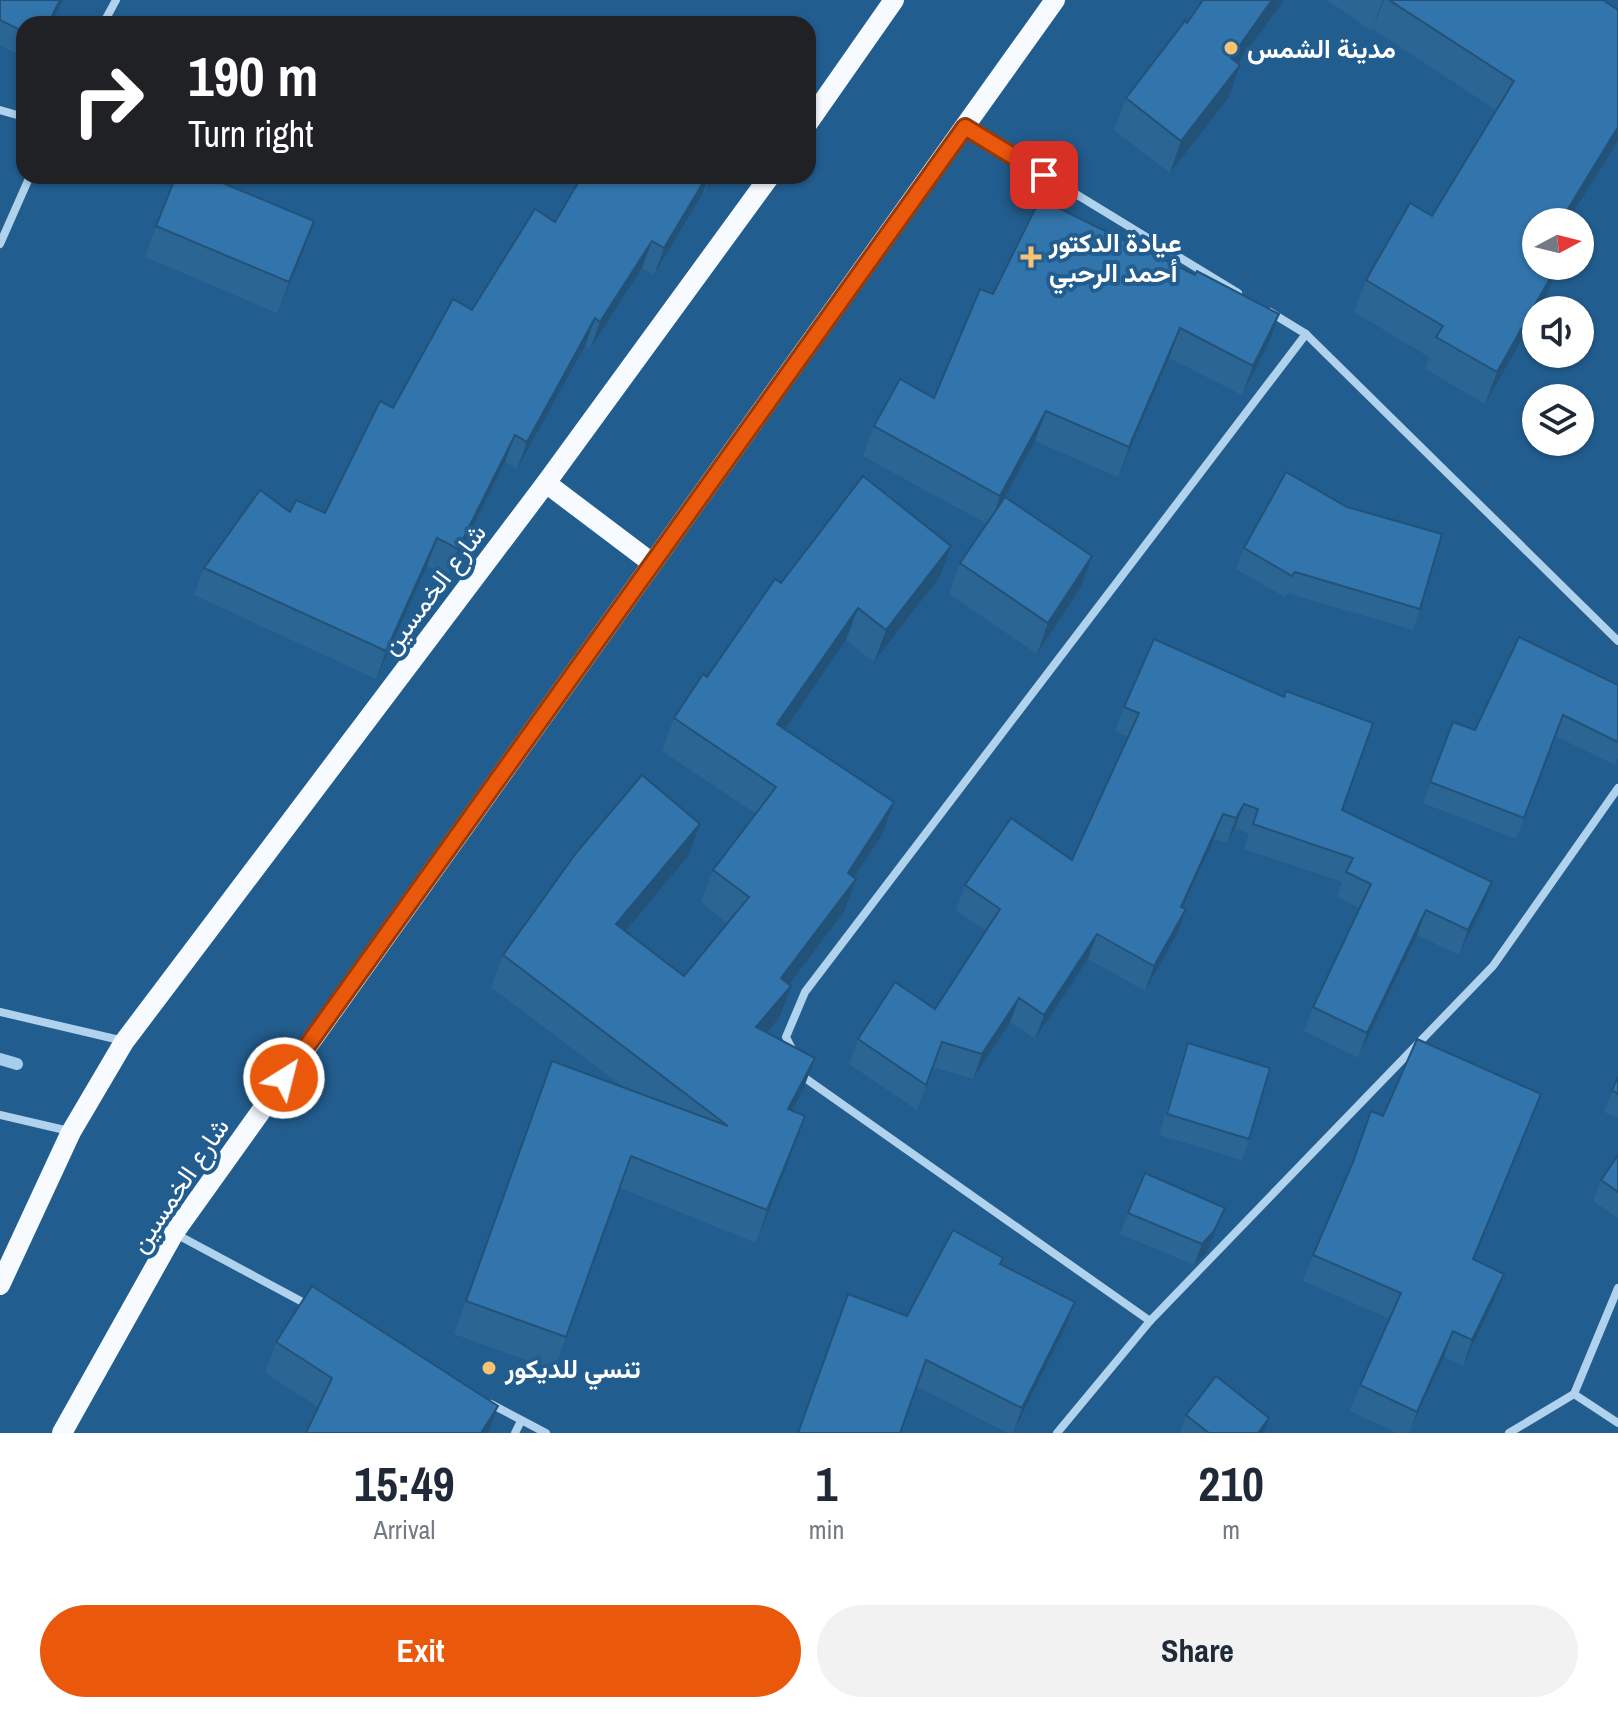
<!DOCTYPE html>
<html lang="en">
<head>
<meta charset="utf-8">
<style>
  :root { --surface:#fff; --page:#f2f2f3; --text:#1f2937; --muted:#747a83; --accent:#ea580c }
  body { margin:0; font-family:"Archivo Narrow",Vazirmatn,sans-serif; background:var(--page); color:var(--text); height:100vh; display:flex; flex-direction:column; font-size:30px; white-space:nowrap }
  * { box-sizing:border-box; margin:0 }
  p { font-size:26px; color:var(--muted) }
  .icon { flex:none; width:44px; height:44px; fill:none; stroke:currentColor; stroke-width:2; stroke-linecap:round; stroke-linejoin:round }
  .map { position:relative; height:1433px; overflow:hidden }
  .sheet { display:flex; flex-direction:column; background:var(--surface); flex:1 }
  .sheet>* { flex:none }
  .banner { position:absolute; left:16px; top:16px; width:800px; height:168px; border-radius:24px; box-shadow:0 2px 6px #0004; background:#202124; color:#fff; overflow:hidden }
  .needle { width:52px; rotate:83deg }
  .tools { position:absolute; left:1522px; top:208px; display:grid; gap:16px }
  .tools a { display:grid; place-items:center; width:72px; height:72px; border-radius:50%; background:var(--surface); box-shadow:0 2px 6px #0004; font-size:40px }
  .pin { position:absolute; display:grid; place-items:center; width:68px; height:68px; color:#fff; margin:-34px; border-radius:16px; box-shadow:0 4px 12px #0006 }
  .me { position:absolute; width:88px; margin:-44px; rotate:36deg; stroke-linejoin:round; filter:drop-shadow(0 0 6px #0008) }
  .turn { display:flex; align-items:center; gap:28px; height:168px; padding:0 40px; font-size:36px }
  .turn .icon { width:104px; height:104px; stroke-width:2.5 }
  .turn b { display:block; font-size:56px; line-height:68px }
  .eta { display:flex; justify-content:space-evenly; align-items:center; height:136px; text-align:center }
  .eta b { font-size:48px; font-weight:800; line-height:56px }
  .button { display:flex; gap:16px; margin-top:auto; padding:16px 40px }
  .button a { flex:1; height:92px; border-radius:48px; background:var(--accent); color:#fff; font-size:32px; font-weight:800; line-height:92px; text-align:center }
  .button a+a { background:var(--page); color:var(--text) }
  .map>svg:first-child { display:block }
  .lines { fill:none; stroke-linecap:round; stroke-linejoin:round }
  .stream { stroke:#a5ceed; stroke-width:12 }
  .street { stroke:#b1d2ec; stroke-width:8 }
  .primary { stroke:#f7fbff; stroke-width:20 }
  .wall { fill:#2b6594 }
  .shaded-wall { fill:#235278 }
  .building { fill:#3275ac; stroke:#235278; stroke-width:2 }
  .route-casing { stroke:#983908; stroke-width:20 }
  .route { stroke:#ea580c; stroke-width:14 }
  .poi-dot { fill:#f8c473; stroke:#225d8f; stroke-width:3 }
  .labels { text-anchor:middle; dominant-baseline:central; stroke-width:8; stroke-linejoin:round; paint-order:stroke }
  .poi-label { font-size:26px; font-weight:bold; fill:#fff; stroke:#225d8f; text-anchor:start }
  .street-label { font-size:26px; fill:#fff; stroke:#225d8f }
</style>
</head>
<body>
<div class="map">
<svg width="1618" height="1433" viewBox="0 0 1618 1433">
  <rect width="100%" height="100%" fill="#225d8f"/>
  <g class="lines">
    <!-- stream -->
    <path class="stream" d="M0 1059 17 1064"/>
    <!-- street -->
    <g class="street">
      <path d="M103 24 116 0"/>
      <path d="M0 110 24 117"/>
      <path d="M966 127 1238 293"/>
      <path d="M0 244 30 176"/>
      <path d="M1270 312 1306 334 1618 641"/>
      <path d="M0 1012 124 1041"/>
      <path d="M794 1053 786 1037 805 992 1306 334"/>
      <path d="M803 1073 805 1078 1150 1321"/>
      <path d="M0 1115 69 1131"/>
      <path d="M174 1233 310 1306"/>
      <path d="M1574 1394 1618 1423"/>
      <path d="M491 1404 546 1433"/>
      <path d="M515 1433 521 1421"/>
      <path d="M1057 1433 1150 1321 1493 966 1618 788"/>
      <path d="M1509 1433 1574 1394 1618 1288"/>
    </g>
    <!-- primary -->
    <g class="primary">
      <path d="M808 123 894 0"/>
      <path d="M546 483 652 563"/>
      <path d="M0 1285 71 1132 124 1042 546 483 770 176"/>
      <path d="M62 1433 174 1233 1055 0"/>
    </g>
  </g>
  <!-- wall -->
  <g class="wall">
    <path d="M0 0H63L51 24H24V57L0 45Z"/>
    <path d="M1284 0 1238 63 1229 97 1170 173 1114 130 1126 98 1187 23Z"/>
    <path d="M1327 0H1603L1618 10V141L1536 266H1558L1546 297 1539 310H1536V315L1485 404 1425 369 1429 357 1354 312 1366 280 1432 216 1496 110 1373 29 1372 31Z"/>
    <path d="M582 176H715L705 194 703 193 654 275 642 268 590 349 585 346 517 469 505 462 448 577 427 566 376 679 194 595 204 568 290 512 325 513 393 408 472 310 555 222Z"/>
    <path d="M314 221 303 252 277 313 145 257 156 226Z"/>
    <path d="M993 294 1269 343 1242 395 1169 358 1118 477 1035 441 1005 497 1081 587 1037 654 949 594 960 563 987 524 863 456 874 426 934 398Z"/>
    <path d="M1347 507 1420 609 1413 630 1287 593 1285 597 1236 569 1244 548Z"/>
    <path d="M939 578 874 662 846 640 785 729 882 835 854 878 856 879 844 912 789 984 779 1018 767 1033 803 1090 792 1111 805 1116 756 1243 620 1188 554 1370 454 1334 552 1061 623 1087 491 987 503 955 688 856 626 931 684 976 727 923 701 902 713 870 756 814 662 751 674 718 781 583Z"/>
    <path d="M1618 685V758L1615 765 1555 736 1516 839 1423 803 1453 722 1475 730Z"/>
    <path d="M1124 707 1342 810 1483 906 1459 955 1417 935 1358 1058 1304 1031 1313 1007 1360 908 1337 897 1342 882 1244 849 1249 834 1235 828 1227 843 1214 839 1183 908 1177 934 1145 991 1088 959 1035 1039 1010 1022 973 1079 933 1067 917 1110 849 1064 858 1039 935 1009 986 931 956 910 965 885 1072 860 1128 737 1115 731Z"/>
    <path d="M1188 1043 1249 1139 1242 1160 1159 1135 1180 1064Z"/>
    <path d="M1618 1077V1118L1604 1112Z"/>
    <path d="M1541 1094 1531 1120 1474 1259 1504 1274 1494 1300 1463 1366 1444 1357 1410 1433H1397L1350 1411 1360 1385 1390 1319 1303 1281 1313 1255 1383 1116Z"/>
    <path d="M1618 1155V1218L1593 1201 1601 1180Z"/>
    <path d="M1128 1213 1217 1229 1207 1252 1194 1265 1120 1234Z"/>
    <path d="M1001 1264 1075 1302 1065 1329 1013 1433H1008L917 1387 907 1316Z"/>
    <path d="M276 1342 498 1406 318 1407 265 1373Z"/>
    <path d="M1186 1415 1264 1433H1180Z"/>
  </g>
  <!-- shaded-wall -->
  <g class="shaded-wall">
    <path d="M60 0H63L51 24H48Z"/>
    <path d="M1272 0H1284L1219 89 1231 58Z"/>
    <path d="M1383 0H1384L1372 31Z"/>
    <path d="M1240 65 1229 97 1170 173 1181 141Z"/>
    <path d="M1618 127V141L1567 222H1560Z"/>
    <path d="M707 176H709L703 193 654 275 664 248Z"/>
    <path d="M712 176H715L705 194Z"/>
    <path d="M314 221 303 252 277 313 289 282Z"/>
    <path d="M652 241 642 268 590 349 600 322Z"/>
    <path d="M1558 266 1546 297 1539 310H1536V315L1485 404 1497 372Z"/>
    <path d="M1279 314 1269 343 1242 395 1253 366Z"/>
    <path d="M595 318 585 346 517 469 527 442Z"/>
    <path d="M1180 328 1169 358 1118 477 1129 447Z"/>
    <path d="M1046 411 1035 441 990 525 1000 496Z"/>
    <path d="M515 435 505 462 448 577 458 549Z"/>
    <path d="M437 538 427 566 376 679 386 651Z"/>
    <path d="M951 546 939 578 874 662 886 630Z"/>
    <path d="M1092 556 1081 587 1037 654 1048 623Z"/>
    <path d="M858 608 846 640 766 757 777 724Z"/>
    <path d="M894 802 882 835 836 905 848 873Z"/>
    <path d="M1244 804 1235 828 1227 843 1236 818Z"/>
    <path d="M1223 814 1214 839 1172 931 1181 907Z"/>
    <path d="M700 824 688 856 604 957 616 924Z"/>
    <path d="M856 879 844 912 769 1011 781 978Z"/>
    <path d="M1492 882 1483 906 1459 955 1468 930Z"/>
    <path d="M1186 909 1177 934 1145 991 1154 966Z"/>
    <path d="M1426 910 1417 935 1358 1058 1367 1033Z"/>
    <path d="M1097 934 1088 959 1035 1039 1044 1015Z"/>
    <path d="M791 986 779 1018 744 1060 756 1027Z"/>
    <path d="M1019 998 1010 1022 973 1079 982 1054Z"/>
    <path d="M815 1058 803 1090 776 1142 788 1109Z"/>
    <path d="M1541 1094 1531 1120 1463 1285 1473 1259Z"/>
    <path d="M805 1116 793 1149 756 1243 767 1210Z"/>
    <path d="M1225 1208 1207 1252 1194 1265 1202 1244Z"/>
    <path d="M1504 1274 1494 1300 1463 1366 1472 1340Z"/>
    <path d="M1075 1302 1065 1329 1013 1433 1022 1408Z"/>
    <path d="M1453 1331 1444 1357 1409 1433 1417 1412Z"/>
    <path d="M498 1406 488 1433H481Z"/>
    <path d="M1269 1418 1264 1433H1258Z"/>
  </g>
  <!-- building -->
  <g class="building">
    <path d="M0 0H60L48 24H24V32L0 20Z"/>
    <path d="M1203 0H1272L1231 58 1240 65 1181 141 1126 98 1185 21 1187 23Z"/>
    <path d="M1389 0H1603L1618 10V127L1560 222H1536V266H1557L1497 372 1436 337 1443 326 1366 280 1410 203 1432 216 1514 81Z"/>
    <path d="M176 176H206L314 221 289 282 156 226Z"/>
    <path d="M582 176H707L664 248 652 241 600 322 595 318 527 442 515 435 458 549 437 538 386 651 204 568 260 490 290 512 296 500 325 513 380 401 393 408 453 299 472 310 535 209 555 222Z"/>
    <path d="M1040 199 1195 275 1197 271 1279 314 1253 366 1180 328 1129 447 1046 411 1000 496 874 426 900 379 934 398 980 289 993 294Z"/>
    <path d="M1286 472 1347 507 1442 534 1420 609 1295 572 1292 576 1244 548Z"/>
    <path d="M863 476 951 546 886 630 858 608 777 724 894 802 848 873 856 879 781 978 791 986 756 1027 815 1058 788 1109 805 1116 767 1210 631 1156 566 1337 466 1301 552 1061 728 1126 503 955 576 853 642 775 700 824 616 924 684 976 749 897 713 870 776 787 674 718 703 674 707 677 775 579 781 583Z"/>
    <path d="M1005 497 1092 556 1048 623 960 563Z"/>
    <path d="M1519 637 1618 685V742L1563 715 1524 818 1430 782 1453 722 1475 730Z"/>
    <path d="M1154 639 1284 697 1286 691 1373 723 1342 810 1492 882 1468 930 1426 910 1367 1033 1313 1007 1371 884 1346 872 1353 858 1253 824 1258 809 1244 804 1236 818 1223 814 1181 907 1186 909 1154 966 1097 934 1044 1015 1019 998 982 1054 942 1042 926 1085 858 1039 895 982 935 1009 1000 909 965 885 1011 818 1072 860 1139 713 1124 707Z"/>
    <path d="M1417 1039 1541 1094 1473 1259 1504 1274 1472 1340 1453 1331 1417 1412 1360 1385 1401 1293 1313 1255 1353 1162 1371 1111 1383 1116Z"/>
    <path d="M1188 1043 1270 1068 1249 1139 1167 1114Z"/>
    <path d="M1618 1077V1094L1612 1090Z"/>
    <path d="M1618 1155V1192L1601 1180Z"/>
    <path d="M1145 1173 1225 1208 1214 1231 1202 1244 1128 1213Z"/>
    <path d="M953 1230 1003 1258 1000 1264 1075 1302 1022 1408 926 1360 900 1433H798L848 1294 907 1316Z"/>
    <path d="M312 1286 498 1406 481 1433H306L332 1378 276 1342Z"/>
    <path d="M1216 1376 1269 1418 1258 1433H1209L1186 1415Z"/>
  </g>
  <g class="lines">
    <!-- route casing -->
    <g class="route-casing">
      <path id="route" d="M284 1078 965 127 1044 175"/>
    </g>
    <!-- route -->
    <use href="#route" class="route"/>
  </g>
  <!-- markers -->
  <g class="poi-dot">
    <circle cx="1231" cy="48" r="8"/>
    <path d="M1027 245h8v8h8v8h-8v8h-8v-8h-8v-8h8z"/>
    <circle cx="489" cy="1368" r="8"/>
  </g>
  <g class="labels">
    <!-- poi labels -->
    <g class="poi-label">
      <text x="1247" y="48">مدينة الشمس</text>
      <text x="1049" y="242">عيادة الدكتور<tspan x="1049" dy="30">أحمد الرحبي</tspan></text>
      <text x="505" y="1368">تنسي للديكور</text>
    </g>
    <!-- street labels -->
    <g class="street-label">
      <text transform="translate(433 589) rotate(-53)">شارع الخمسين</text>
      <text transform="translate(179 1185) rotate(-56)">شارع الخمسين</text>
    </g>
  </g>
</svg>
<div class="tools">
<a><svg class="needle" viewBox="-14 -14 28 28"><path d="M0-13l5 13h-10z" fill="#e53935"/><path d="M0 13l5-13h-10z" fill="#747a83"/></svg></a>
<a><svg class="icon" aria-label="sound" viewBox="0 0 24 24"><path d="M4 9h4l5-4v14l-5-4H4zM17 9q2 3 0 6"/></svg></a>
<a><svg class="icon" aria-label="layers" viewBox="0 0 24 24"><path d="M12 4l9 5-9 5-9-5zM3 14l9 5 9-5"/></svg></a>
</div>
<div class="pin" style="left:1044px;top:175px;background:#d93025"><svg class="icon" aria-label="arrive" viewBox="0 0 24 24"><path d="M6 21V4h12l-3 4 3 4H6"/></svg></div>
<svg class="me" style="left:284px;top:1078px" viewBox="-20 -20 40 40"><circle r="17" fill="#ea580c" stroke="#fff" stroke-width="3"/><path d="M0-11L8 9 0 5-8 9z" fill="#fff"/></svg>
<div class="banner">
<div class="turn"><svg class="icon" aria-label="right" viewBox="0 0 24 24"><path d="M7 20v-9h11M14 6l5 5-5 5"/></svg><div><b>190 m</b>Turn right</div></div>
</div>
</div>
<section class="sheet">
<div class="eta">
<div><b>15:49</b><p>Arrival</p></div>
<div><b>1</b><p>min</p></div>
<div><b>210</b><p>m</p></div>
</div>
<div class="button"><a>Exit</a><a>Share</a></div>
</section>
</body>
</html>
